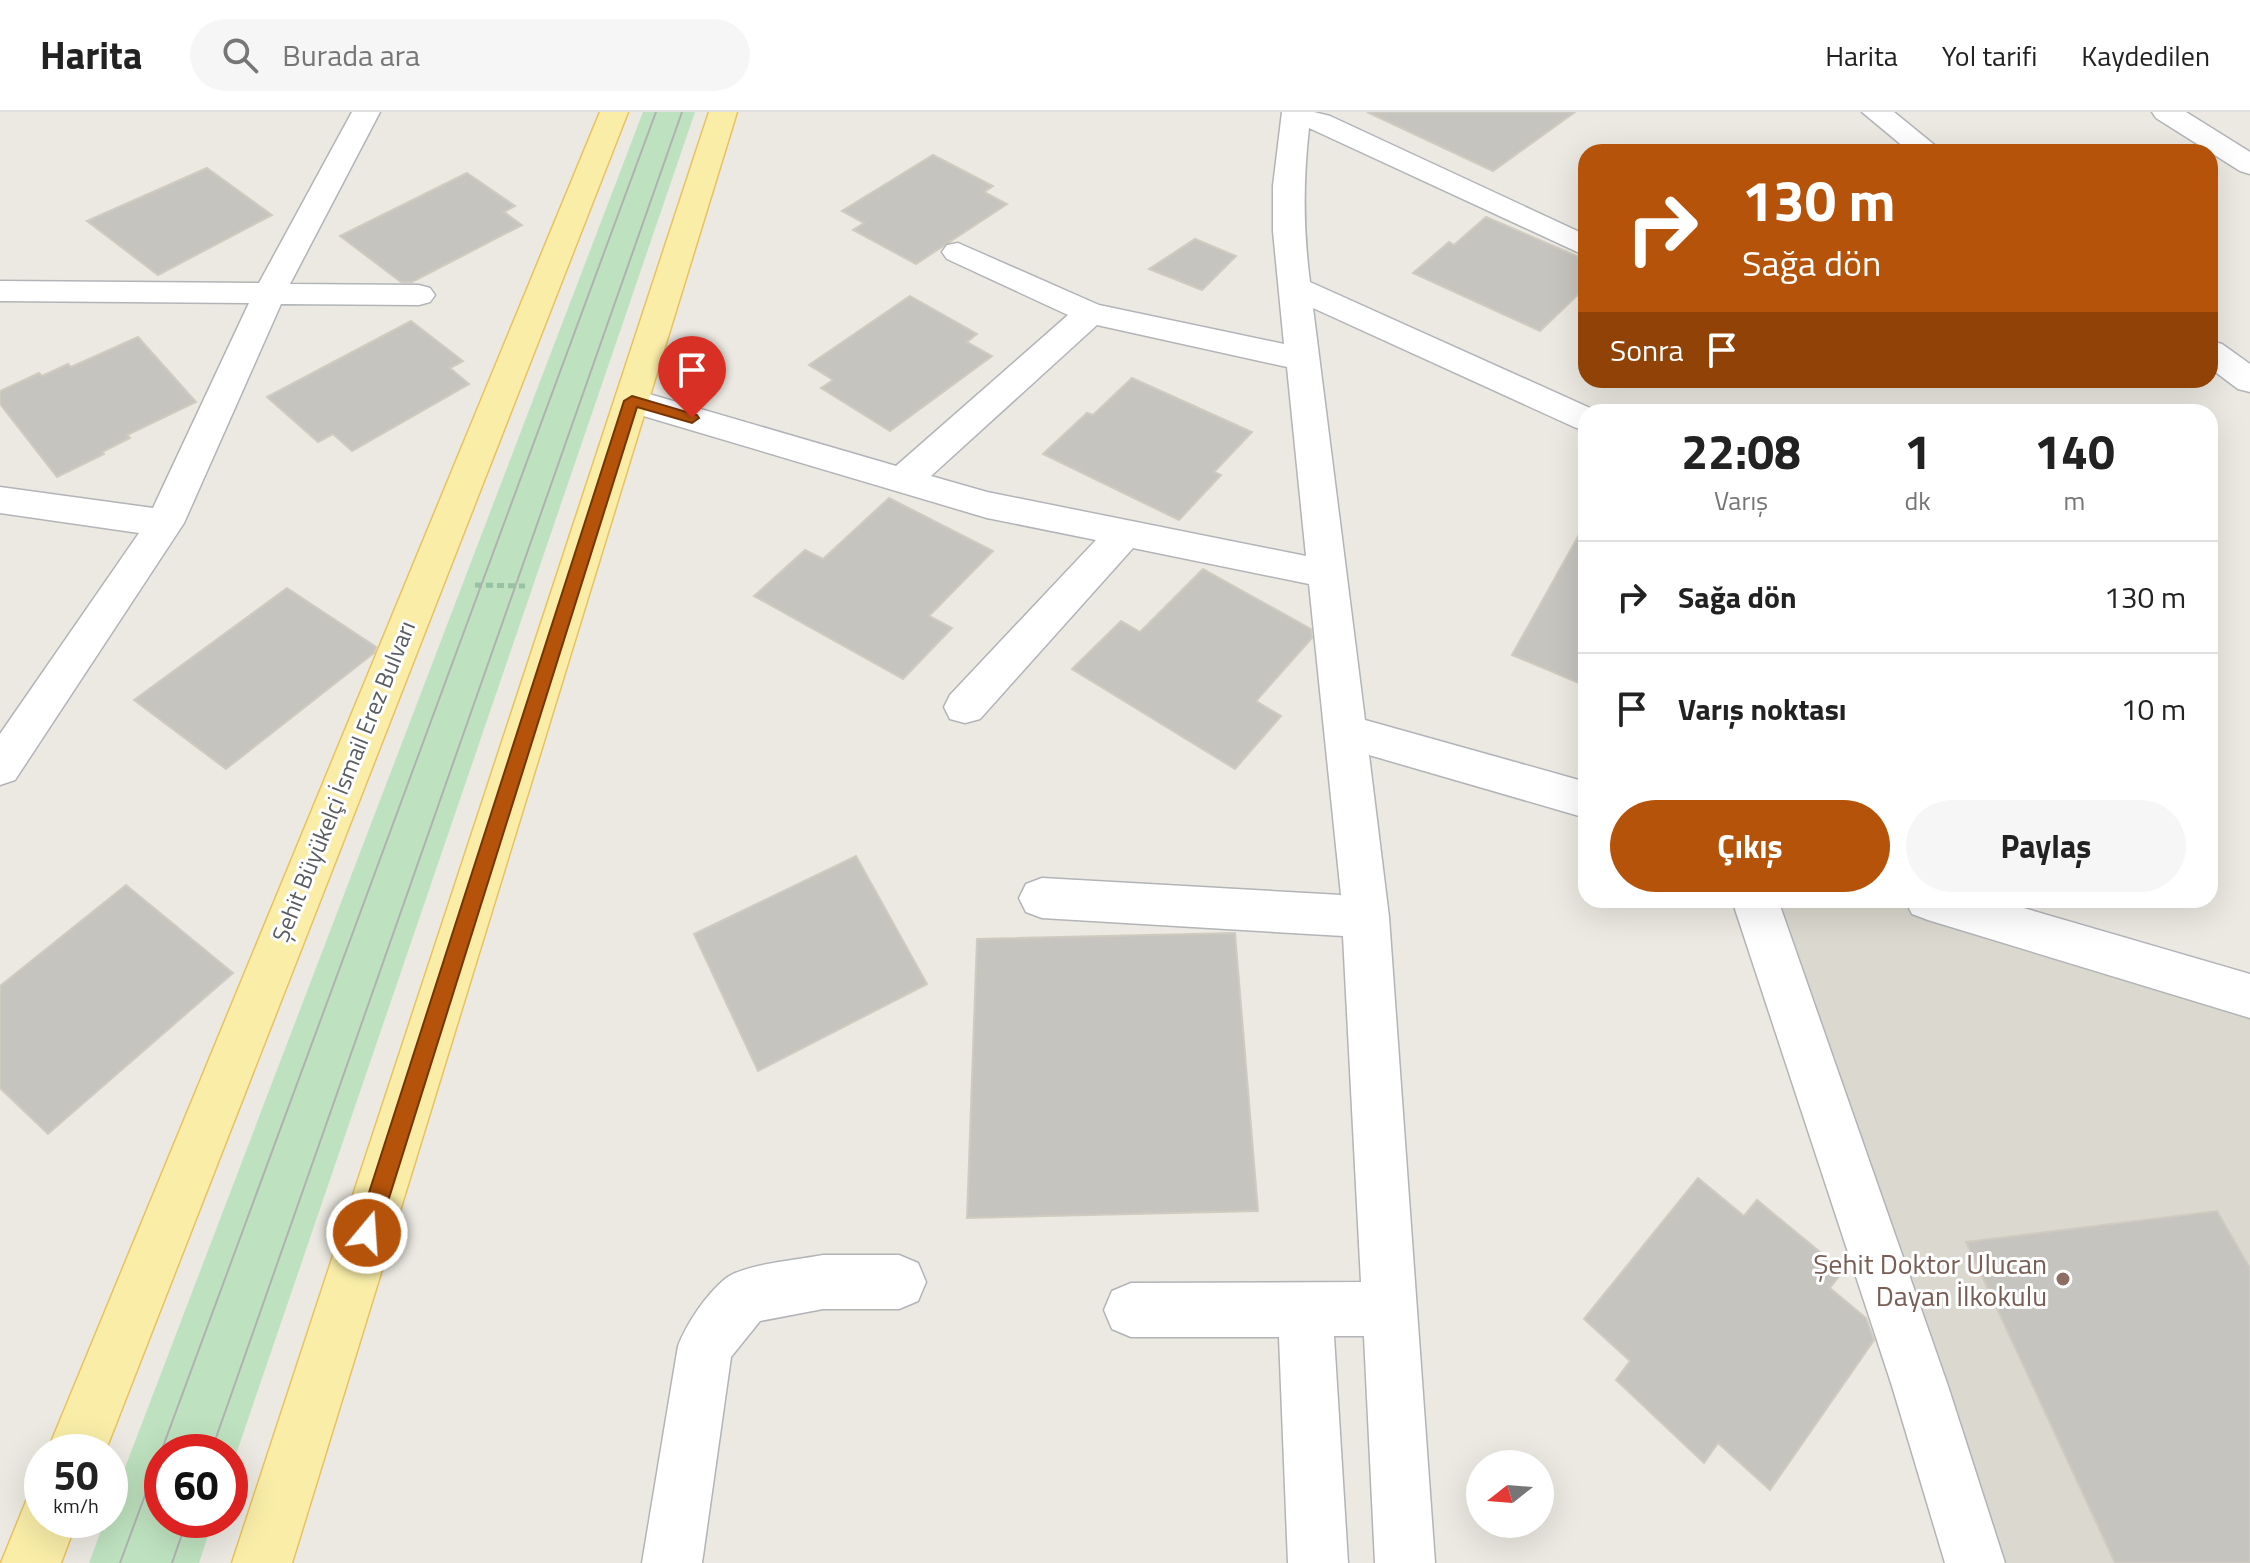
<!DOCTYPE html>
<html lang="tr">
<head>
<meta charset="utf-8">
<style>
  :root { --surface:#fff; --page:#f6f6f6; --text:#222; --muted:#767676; --line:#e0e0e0; --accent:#b45309 }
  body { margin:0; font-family:"Titillium Web",sans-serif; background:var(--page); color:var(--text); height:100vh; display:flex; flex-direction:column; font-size:30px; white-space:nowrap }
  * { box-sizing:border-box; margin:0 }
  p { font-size:26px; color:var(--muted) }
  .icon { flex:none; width:44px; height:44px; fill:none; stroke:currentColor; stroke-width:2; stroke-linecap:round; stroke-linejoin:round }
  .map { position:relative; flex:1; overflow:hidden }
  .details { position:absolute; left:1578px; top:292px; width:640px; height:504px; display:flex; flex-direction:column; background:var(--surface); border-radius:24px; box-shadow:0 8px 32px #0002 }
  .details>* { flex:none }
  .banner { position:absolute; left:1578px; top:32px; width:640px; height:244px; border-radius:24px; box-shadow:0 8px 32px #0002; background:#b45309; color:#fff; overflow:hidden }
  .needle { width:52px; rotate:253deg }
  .buttons { position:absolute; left:1466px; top:1338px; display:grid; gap:16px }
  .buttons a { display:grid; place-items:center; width:88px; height:88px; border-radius:50%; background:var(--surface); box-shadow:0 8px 32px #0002; font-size:40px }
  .speed { position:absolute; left:24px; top:1322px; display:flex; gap:16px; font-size:40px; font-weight:700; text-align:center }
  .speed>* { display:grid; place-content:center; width:104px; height:104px; border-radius:50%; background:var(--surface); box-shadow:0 8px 32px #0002; line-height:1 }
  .speed small { font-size:20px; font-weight:400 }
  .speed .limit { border:12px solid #d22; background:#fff; color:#111 }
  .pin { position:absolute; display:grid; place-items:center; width:68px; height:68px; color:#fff; margin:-82px -34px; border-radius:50% 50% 50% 0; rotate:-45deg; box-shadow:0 0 8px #0007 }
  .pin .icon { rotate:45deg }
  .me { position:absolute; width:88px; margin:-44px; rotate:18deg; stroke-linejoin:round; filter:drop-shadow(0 0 6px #0008) }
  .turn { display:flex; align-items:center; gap:28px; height:168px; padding:0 32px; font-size:36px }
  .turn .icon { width:104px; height:104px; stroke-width:2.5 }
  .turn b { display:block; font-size:56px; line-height:68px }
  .then { display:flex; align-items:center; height:76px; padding:0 32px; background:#0003; gap:16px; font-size:30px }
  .eta { display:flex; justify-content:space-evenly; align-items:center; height:136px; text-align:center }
  .eta b { font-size:48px; font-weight:700; line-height:56px }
  .action { display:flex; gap:16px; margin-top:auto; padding:16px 32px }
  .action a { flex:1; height:92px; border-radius:48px; background:var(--accent); color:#fff; font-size:32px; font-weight:700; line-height:92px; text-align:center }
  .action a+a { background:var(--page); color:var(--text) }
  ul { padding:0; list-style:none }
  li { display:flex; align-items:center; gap:24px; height:112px; padding:0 32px; border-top:2px solid var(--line) }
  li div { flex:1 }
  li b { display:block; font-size:30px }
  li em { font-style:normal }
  header { display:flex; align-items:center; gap:48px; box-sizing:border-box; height:112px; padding:0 40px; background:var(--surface); border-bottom:2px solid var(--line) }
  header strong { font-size:38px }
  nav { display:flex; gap:44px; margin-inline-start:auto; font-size:28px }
  .search { width:560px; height:72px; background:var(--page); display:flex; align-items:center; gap:20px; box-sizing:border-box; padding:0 28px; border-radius:44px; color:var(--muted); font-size:30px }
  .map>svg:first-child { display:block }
  .education { fill:#dbd8cf }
  .green { fill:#bee2bf }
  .building { fill:#c6c4be; stroke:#d0cbc0; stroke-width:2 }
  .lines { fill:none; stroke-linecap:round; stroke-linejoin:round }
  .minor-casing { stroke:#b2b4b8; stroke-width:3 }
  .major-casing { stroke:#e8c25e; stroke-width:3 }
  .path { stroke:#98c2a4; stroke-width:5; stroke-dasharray:7 4; stroke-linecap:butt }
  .minor { fill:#fff; fill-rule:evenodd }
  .major { fill:#f9eda8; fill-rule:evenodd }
  .tram { stroke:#b0b1b1; stroke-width:2 }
  .route { fill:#b45309; stroke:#753606; stroke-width:2 }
  .education-dot { fill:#8d6e63; stroke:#fff; stroke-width:3 }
  .labels { text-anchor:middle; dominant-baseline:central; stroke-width:6; stroke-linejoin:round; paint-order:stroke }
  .street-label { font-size:24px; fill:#595d61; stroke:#fff }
  .near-education-label { font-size:28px; fill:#785e54; stroke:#fff; text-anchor:end }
</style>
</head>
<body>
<header>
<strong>Harita</strong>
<div class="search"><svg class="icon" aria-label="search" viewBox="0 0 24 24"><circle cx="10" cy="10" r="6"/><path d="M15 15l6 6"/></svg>Burada ara</div>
<nav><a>Harita</a><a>Yol tarifi</a><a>Kaydedilen</a></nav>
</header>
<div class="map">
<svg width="2250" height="1451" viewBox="0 0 2250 1451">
  <rect width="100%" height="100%" fill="#ebe9e1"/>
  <!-- education -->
  <path class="education" d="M1754 788H1928L2250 884V1451H1967Z"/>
  <!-- green -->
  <path class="green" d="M643 0H695L230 1360V1340H162V1408H213L199 1451H89L105 1408H110V1395Z"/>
  <!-- building -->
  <g class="building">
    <path d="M1367 0H1575L1493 59Z"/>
    <path d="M933 43 993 74 984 80 1007 92 916 152 853 118 864 111 842 99Z"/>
    <path d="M207 56 272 103 158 163 87 109Z"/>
    <path d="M467 61 515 94 504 100 522 113 412 170H401L340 124Z"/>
    <path d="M1486 105 1586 148V175L1540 219 1413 161 1449 130 1454 133Z"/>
    <path d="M1195 127 1236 144 1202 178 1149 157Z"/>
    <path d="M910 184 977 222 967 230 992 244 890 319 821 276 833 268 809 253Z"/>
    <path d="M411 209 463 249 450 256 469 272 352 339 333 322 318 330 267 285Z"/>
    <path d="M138 225 196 290 127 323 130 326 102 340 104 342 57 365 0 292V279L39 261 42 264 68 252 71 255Z"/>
    <path d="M1132 266 1252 320 1214 360 1221 363 1179 408 1043 342 1087 301 1093 303Z"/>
    <path d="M889 386 993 439 929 504 952 516 903 567 754 484 805 438 823 447Z"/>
    <path d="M1586 410V574L1512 543Z"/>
    <path d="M1203 457 1311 517 1312 526 1256 589 1281 604 1235 657 1072 557 1121 509 1140 520Z"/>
    <path d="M287 476 376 535 374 541 226 657 134 588Z"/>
    <path d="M856 744 927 872 758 959 694 822Z"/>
    <path d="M126 773 233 861 48 1022 0 976V874Z"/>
    <path d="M1235 821 1258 1099 967 1106 977 827Z"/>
    <path d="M1698 1066 1744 1104 1757 1088 1843 1159 1830 1176 1866 1206 1874 1228 1770 1378 1718 1331 1704 1351 1616 1268 1630 1249 1584 1207Z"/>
    <path d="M2217 1099 2250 1156V1451H2115L1966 1130Z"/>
  </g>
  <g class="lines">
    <!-- minor casing -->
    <g class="minor-casing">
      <g id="minor">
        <path d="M352 0H380L290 172 419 173 430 176 435 183 430 190 419 193 281 192 184 411 15 668 0 673V622L139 421 0 401V375L153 396 249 191 0 189V169L259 171Z"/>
        <path d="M1282 0H1314L1330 4 1586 123V144L1309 16C1303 69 1303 117 1310 170L1599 300H1586V319L1574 315 1313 196 1365 608 1586 670V706L1369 643 1389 805 1435 1451H1375L1364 1224H1334L1348 1451H1288L1279 1225H1131L1112 1217 1104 1198 1112 1179 1131 1171 1361 1170 1343 824 1042 806 1026 800 1019 786 1026 772 1042 766 1341 783 1309 472 1133 436 980 607 965 611 950 607 944 595 950 583 1096 428 987 406 620 297 615 289 620 281 632 277 896 354 1068 203 947 147 942 140 947 133 958 131 1099 193 1284 232 1273 119V74ZM1097 213 1287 255 1306 444 987 380 931 364Z"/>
        <path d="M1862 0H1894L1943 40H1910Z"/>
        <path d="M2152 0H2186L2250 40V62L2240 59 2156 6Z"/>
        <path d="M2210 229 2222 232 2250 252V280L2238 277 2210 256Z"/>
        <path d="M1732 788H1778L1948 1274 2005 1451H1945L1892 1274Z"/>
        <path d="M1905 788H1996L2250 862V906L1928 808 1912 802Z"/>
        <path d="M823 1143H899L918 1151 926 1170 918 1189 899 1197H823L760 1209 731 1245 702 1451H642L678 1234C687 1211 705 1184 725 1167 743 1152 798 1148 823 1143Z"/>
      </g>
    </g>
    <!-- major casing -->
    <g class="major-casing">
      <g id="major">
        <path d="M600 0H628L105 1340H47Z"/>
        <path d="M709 0H737L292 1451H232Z"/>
        <path d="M42 1381V1408H77L61 1451H1L27 1387Z"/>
      </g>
    </g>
    <!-- path -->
    <path class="path" d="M475 473 525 474"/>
    <!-- minor -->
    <use href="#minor" class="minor"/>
    <!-- major -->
    <use href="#major" class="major"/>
    <!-- tram -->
    <g class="tram">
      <path d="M211 1340 682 0"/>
      <path d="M120 1451 656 0"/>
      <path d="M172 1451 187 1408"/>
    </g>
  </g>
  <!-- route -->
  <path class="route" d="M632 284 697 303 699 306 692 311 637 295 378 1121 374 1129 367 1132 359 1129 356 1121 624 289Z"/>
  <!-- markers -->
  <circle class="education-dot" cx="2063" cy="1167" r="8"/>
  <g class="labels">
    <!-- street labels -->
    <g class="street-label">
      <text transform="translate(343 669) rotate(-68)">Şehit Büyükelçi İsmail Erez Bulvarı</text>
    </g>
    <!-- near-education labels -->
    <g class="near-education-label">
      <text x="2047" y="1151">Şehit Doktor Ulucan<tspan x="2047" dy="32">Dayan İlkokulu</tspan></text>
    </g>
  </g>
</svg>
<div class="buttons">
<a><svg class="needle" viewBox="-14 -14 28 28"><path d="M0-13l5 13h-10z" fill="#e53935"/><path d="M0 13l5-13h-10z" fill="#767676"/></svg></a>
</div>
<div class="speed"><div>50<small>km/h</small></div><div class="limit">60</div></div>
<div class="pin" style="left:692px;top:306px;background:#d93025"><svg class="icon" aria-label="arrive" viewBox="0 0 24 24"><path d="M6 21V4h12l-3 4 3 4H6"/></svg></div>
<svg class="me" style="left:367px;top:1121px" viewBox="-20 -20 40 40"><circle r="17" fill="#b45309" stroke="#fff" stroke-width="3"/><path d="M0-11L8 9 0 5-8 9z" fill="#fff"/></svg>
<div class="banner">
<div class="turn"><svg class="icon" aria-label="right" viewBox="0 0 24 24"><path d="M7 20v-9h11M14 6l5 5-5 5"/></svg><div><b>130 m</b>Sağa dön</div></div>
<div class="then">Sonra<svg class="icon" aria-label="arrive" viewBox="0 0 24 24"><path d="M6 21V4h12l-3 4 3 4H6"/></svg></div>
</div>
<section class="details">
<div class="eta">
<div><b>22:08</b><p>Varış</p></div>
<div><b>1</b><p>dk</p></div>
<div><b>140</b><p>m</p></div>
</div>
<ul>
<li><svg class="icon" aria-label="right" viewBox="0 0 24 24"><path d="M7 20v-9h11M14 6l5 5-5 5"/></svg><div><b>Sağa dön</b></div><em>130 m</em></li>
<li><svg class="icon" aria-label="arrive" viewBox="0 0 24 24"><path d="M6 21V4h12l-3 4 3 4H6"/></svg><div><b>Varış noktası</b></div><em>10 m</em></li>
</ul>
<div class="action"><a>Çıkış</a><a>Paylaş</a></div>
</section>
</div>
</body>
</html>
